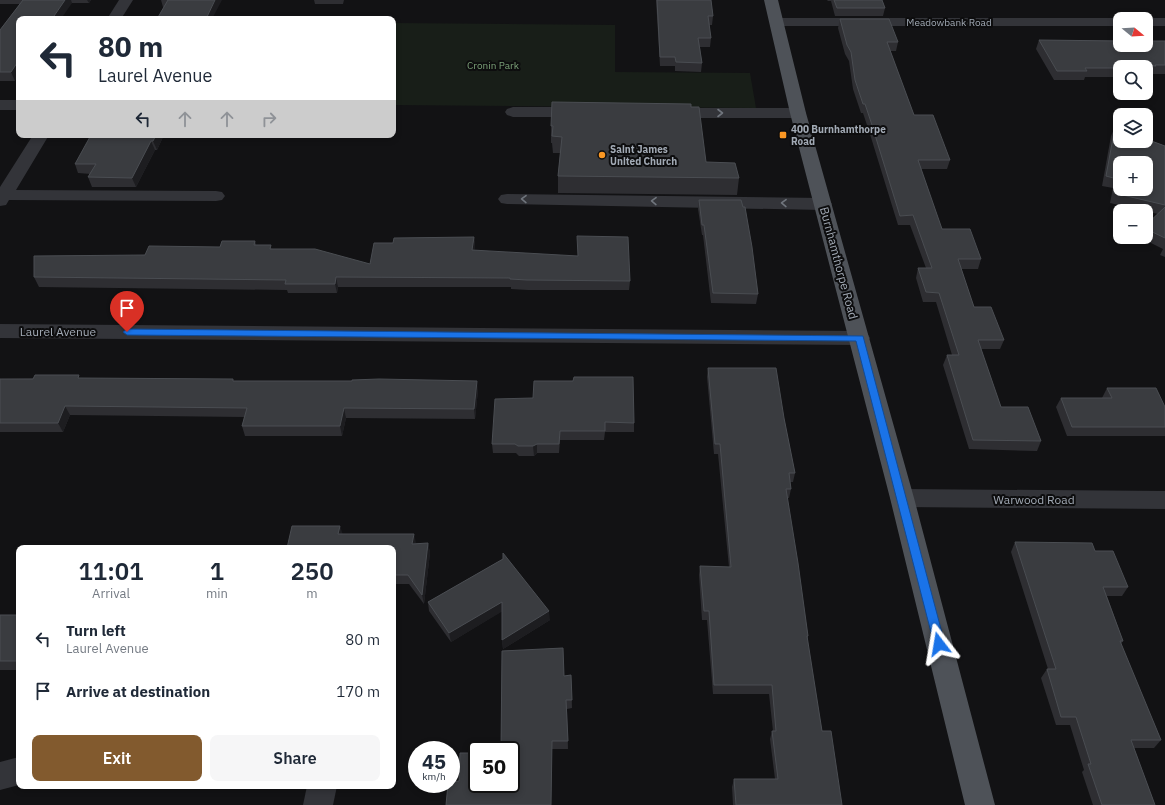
<!DOCTYPE html>
<html lang="en">
<head>
<meta charset="utf-8">
<style>
  :root { --surface:#fff; --page:#f6f6f7; --text:#1f2937; --muted:#747a83; --accent:#825a2e }
  body { margin:0; font-family:"IBM Plex Sans",sans-serif; background:var(--page); color:var(--text); height:100vh; display:flex; flex-direction:column; font-size:15px; white-space:nowrap }
  * { box-sizing:border-box; margin:0 }
  p { font-size:13px; color:var(--muted) }
  .icon { flex:none; width:22px; height:22px; fill:none; stroke:currentColor; stroke-width:2; stroke-linecap:round; stroke-linejoin:round }
  .map { position:relative; flex:1; overflow:hidden }
  .side { position:absolute; left:16px; top:545px; width:380px; height:244px; display:flex; flex-direction:column; background:var(--surface); border-radius:8px; box-shadow:0 2px 6px #0003 }
  .side>* { flex:none }
  .guide { position:absolute; left:16px; top:16px; width:380px; height:122px; border-radius:8px; box-shadow:0 2px 6px #0003; background:#fff; color:var(--text); overflow:hidden }
  .needle { width:26px; rotate:108deg }
  .controls { position:absolute; left:1113px; top:12px; display:grid; gap:8px }
  .controls a { display:grid; place-items:center; width:40px; height:40px; border-radius:8px; background:var(--surface); box-shadow:0 2px 6px #0003; font-size:20px }
  .speed { position:absolute; left:408px; top:741px; display:flex; gap:8px; font-size:20px; font-weight:700; text-align:center }
  .speed>* { display:grid; place-content:center; width:52px; height:52px; border-radius:50%; background:var(--surface); box-shadow:0 2px 6px #0003; line-height:1 }
  .speed small { font-size:10px; font-weight:400 }
  .speed .limit { border:2px solid #111; border-radius:6px; background:#fff; color:#111 }
  .pin { position:absolute; display:grid; place-items:center; width:34px; height:34px; color:#fff; margin:-41px -17px; border-radius:50% 50% 50% 0; rotate:-45deg; box-shadow:0 0 4px #0007 }
  .pin .icon { rotate:45deg }
  .me { position:absolute; width:44px; margin:-22px; rotate:346deg; stroke-linejoin:round; filter:drop-shadow(0 0 3px #0008) }
  .turn { display:flex; align-items:center; gap:14px; height:84px; padding:0 16px; font-size:18px }
  .turn .icon { width:52px; height:52px; stroke-width:2.5 }
  .turn b { display:block; font-size:28px; line-height:34px }
  .lanes { display:flex; align-items:center; height:38px; padding:0 16px; background:#0003; justify-content:center; gap:20px; direction:ltr }
  .lanes .off { opacity:.35 }
  .eta { display:flex; justify-content:space-evenly; align-items:center; height:68px; text-align:center }
  .eta b { font-size:24px; font-weight:600; line-height:28px }
  .button { display:flex; gap:8px; margin-top:auto; padding:8px 16px }
  .button a { flex:1; height:46px; border-radius:8px; background:var(--accent); color:#fff; font-size:16px; font-weight:600; line-height:46px; text-align:center }
  .button a+a { background:var(--page); color:var(--text) }
  ul { padding:0; list-style:none }
  li { display:flex; align-items:center; gap:12px; height:52px; padding:0 16px }
  li div { flex:1 }
  li b { display:block; font-size:15px }
  li em { font-style:normal }
  .map>svg:first-child { display:block }
  .green { fill:#181e18 }
  .lines { fill:none; stroke-linecap:round; stroke-linejoin:round }
  .minor { fill:#333439; fill-rule:evenodd }
  .major { fill:#4e5258; fill-rule:evenodd }
  .wall { fill:#2e2e32 }
  .shaded-wall { fill:#1d1d20 }
  .building { fill:#3a3c40; stroke:#4a4d52; fill-rule:evenodd }
  .oneway { stroke:#70757d }
  .route { fill:#1a73e8; stroke:#114b97 }
  .poi-dot { fill:#fa9723; stroke:#0d0d0e; stroke-width:1.5 }
  .labels { text-anchor:middle; dominant-baseline:central; stroke-width:4; stroke-linejoin:round; paint-order:stroke }
  .far-street-label { font-size:10px; fill:#a2aab5; stroke:#0d0d0e }
  .far-park-label { font-size:10px; fill:#7ba178; stroke:#0d0d0e }
  .far-poi-label { font-size:10px; font-weight:bold; fill:#a2aab5; stroke:#0d0d0e; text-anchor:start }
  .street-label { font-size:12px; fill:#a2aab5; stroke:#0d0d0e }
</style>
</head>
<body>
<div class="map">
<svg width="1165" height="805" viewBox="0 0 1165 805">
  <rect width="100%" height="100%" fill="#121214"/>
  <!-- green -->
  <path class="green" d="M393 23 615 25V72L750 73 756 108 393 105Z"/>
  <g class="lines">
    <!-- minor -->
    <g class="minor">
      <path d="M119 0H133L121 19H107Z"/>
      <path d="M777 18H1120L1125 19H1120V26H777L772 25 770 22 772 19Z"/>
      <path d="M1146 18H1165V26H1146V19H1141Z"/>
      <rect x="0" y="100" width="19" height="10"/>
      <path d="M513 107H582L588 109 590 112 588 115 582 117H513L507 115 505 112 507 109Z"/>
      <path d="M670 108H798L804 110 806 113 804 116 798 118H670L664 116 662 113 664 110Z"/>
      <path d="M33 135H49L16 190 216 191 222 192 225 196 222 200 216 201 9 200 6 205 0 206V187Z"/>
      <path d="M507 194 823 198 829 200 832 204 829 208 823 210 507 204 501 203 498 199 501 195Z"/>
      <path d="M0 324 860 331 867 333 870 338 867 343 860 345 0 338Z"/>
      <path d="M902 489 1165 491V509L902 507 894 505 890 498 894 491Z"/>
      <path d="M19 757V785L0 790V762Z"/>
      <path d="M307 786H337L333 805H303Z"/>
    </g>
    <!-- major -->
    <path class="major" d="M764 0H778L806 113 914 498 995 805H965L890 498 790 113Z"/>
  </g>
  <!-- wall -->
  <g class="wall">
    <path d="M0 0H91L89 3H72L19 19 15 81H0V30L20 4H0Z"/>
    <path d="M161 0H222L164 7H163Z"/>
    <path d="M314 0H344L343 4H315Z"/>
    <path d="M656 0H711L713 16 712 25H709L711 38 710 47H700L702 63 701 72 675 71V66H660Z"/>
    <path d="M827 0H882L885 8 883 16H835L831 1H828Z"/>
    <path d="M840 19 898 42 896 51H890L914 115 950 160 947 169H921L942 229 981 259 978 269H961L974 307 1004 340 1000 349H981L1001 407 1041 441 1037 451 969 449 943 365 947 355H952L936 302H923L916 278 918 268H926L910 225H898L869 131 863 113H861L853 89 849 61 845 54 838 28Z"/>
    <path d="M1039 40 1165 41V74H1152V75H1146V67H1120V77H1085L1084 80H1054L1036 49Z"/>
    <path d="M551 126 706 162 739 178 737 195 558 193V176L560 153H553L552 143H551Z"/>
    <path d="M1115 127 1165 146V257L1160 255 1163 249 1139 237H1146V225L1158 214 1110 203 1113 188 1102 186 1111 136Z"/>
    <path d="M164 135 157 150H155L136 187H92L88 177 91 174 78 173 75 164Z"/>
    <path d="M699 200 758 294 756 304 711 303 703 235H702L698 209Z"/>
    <path d="M474 237 475 246 474 250 630 281 629 290H528L511 289V287H338L337 293H288L287 290 39 287 34 277 145 255 220 247 255 241 256 245 273 249 370 264 393 243Z"/>
    <path d="M708 368 784 418 795 473 793 482H790L791 489 789 498H787L808 636 807 640 822 731 842 805H733L732 787 734 779H775L770 739 772 731H773L769 694H713L707 620H702L699 575 700 566 729 567 718 454H714L707 377Z"/>
    <path d="M81 378 234 381 478 390 475 419 346 418 342 436H245L242 426 244 417 70 415 63 432H0V379Z"/>
    <path d="M1107 388 1165 407V436H1067L1056 407 1061 398H1103H1102Z"/>
    <path d="M533 398 634 423V432H605L604 440H560L559 453H537L534 456H519L516 453H493L492 444Z"/>
    <path d="M342 534 416 544 428 543 430 553 424 604 409 584H393V548Z"/>
    <path d="M1015 542 1095 551 1128 587 1122 596H1107L1123 641 1121 644 1161 740 1154 748H1134L1155 805H1093L1082 772 1084 770 1070 725H1056L1041 678 1047 669H1048L1011 552Z"/>
    <path d="M503 559 550 620 503 649 502 640V611L451 642 429 611 428 602Z"/>
    <rect x="0" y="615" width="19" height="55"/>
    <path d="M563 648 564 676 571 675 572 708 567 709 568 749H552L551 805H446L448 784H451V782L459 781 460 753H477V784H511V750H501L502 651Z"/>
  </g>
  <!-- shaded-wall -->
  <g class="shaded-wall">
    <path d="M65 0H71L72 3 61 19H52Z"/>
    <path d="M87 0H91L89 3Z"/>
    <path d="M215 0H222L212 19H206Z"/>
    <path d="M19 60V75L15 81 11 72Z"/>
    <path d="M156 135H164L157 150 153 141Z"/>
    <path d="M151 141 155 150 136 187 132 178Z"/>
    <path d="M474 237 475 246 473 260 472 250Z"/>
    <path d="M336 277 338 287 337 293 335 284Z"/>
    <path d="M477 381 478 390 475 419 474 409Z"/>
    <path d="M65 406 70 415 63 432 58 423Z"/>
    <path d="M344 408 346 418 342 436 340 426Z"/>
    <path d="M537 444V453L534 456 533 446Z"/>
    <path d="M340 526 343 535 338 534Z"/>
    <path d="M414 534 416 543 412 544Z"/>
    <path d="M428 543 430 553 424 604 422 595Z"/>
    <path d="M502 602 503 611 451 642 449 633Z"/>
    <path d="M549 611 550 620 503 649 502 640Z"/>
  </g>
  <!-- building -->
  <g class="building">
    <path d="M23 0H65L52 19H19V60L11 72H0V30Z"/>
    <path d="M168 0H215L206 19H157Z"/>
    <path d="M657 0H711L713 16H708L711 38H698L702 63 676 62 675 57H660Z"/>
    <path d="M834 0H882L885 8H837Z"/>
    <path d="M840 19H889L898 42H887L914 115H933L950 160H918L942 229H970L981 259H958L974 307H991L1004 340H978L1001 407H1028L1041 441 973 440 947 355H959L939 293 926 292 918 268H932L913 215 900 216 871 122 865 104H863L855 80 851 52 847 45Z"/>
    <path d="M1039 40 1120 41V45H1146V41H1165V65H1155L1156 66 1139 65 1140 67H1120V68H1085L1087 71H1057Z"/>
    <path d="M552 102 691 104V107H699L706 162 735 163 739 178 558 176 562 137 552 136 553 126H551Z"/>
    <path d="M1115 127 1120 129V141H1146V139L1165 146V205L1114 193 1117 179 1106 176ZM1120 163H1146V189H1120Z"/>
    <path d="M91 135H156L153 141H151L132 178 88 177 96 164H75Z"/>
    <path d="M699 200H741L743 207H745L752 247 758 294 713 293 704 225H702Z"/>
    <path d="M1165 207V238L1146 229V225Z"/>
    <path d="M577 236 628 237 630 281 527 280 510 279V278L336 277 335 284H285L286 280 34 277V256L145 255 149 246 220 247 222 241H255L254 245H271L270 249H315L370 264 374 243H393L394 238 474 237 472 250 578 256Z"/>
    <path d="M708 368H776L784 418 795 473H789L791 489H786L798 563 808 636H807L822 731H831L842 805H736L734 779H778L772 731H776L772 685H714L709 611H704L700 566 731 567 720 444H715Z"/>
    <path d="M35 375H79L78 378 233 379V381H352V380L379 379 477 381 474 409 344 408 340 426H242L247 408 65 406 58 423H0V379H33Z"/>
    <path d="M574 377H633L634 423 605 422V431H560L559 444H537L533 446H518L515 444H492L495 399 533 398 534 381H573Z"/>
    <path d="M1107 388H1156L1165 407V427H1072L1061 398H1112Z"/>
    <path d="M292 526H340L338 534H414L412 544 428 543 422 595 408 575H393V548H287Z"/>
    <path d="M1015 542 1092 543 1095 551H1113L1128 587H1103L1123 641H1120L1161 740H1131L1155 805H1102L1088 764H1091L1076 717H1061L1047 669H1056Z"/>
    <path d="M503 553 549 611 502 640V602L449 633 428 602 503 559Z"/>
    <rect x="0" y="615" width="19" height="46"/>
    <path d="M563 648 564 676 571 675 572 700H566L568 741H552L551 805H446L448 784H451V782L459 781 460 753H477V784H511V750H501L502 651Z"/>
  </g>
  <!-- one-way arrows -->
  <defs><path id="oneway-chevron" d="M-2-3.5L2.5 0L-2 3.5" fill="none" stroke-width="1.6" stroke-linecap="round" stroke-linejoin="round"/></defs>
  <g class="oneway">
    <use href="#oneway-chevron" transform="translate(720 113)"/>
    <use href="#oneway-chevron" transform="translate(524 199) rotate(-179)"/>
    <use href="#oneway-chevron" transform="translate(654 201) rotate(-179)"/>
    <use href="#oneway-chevron" transform="translate(784 203) rotate(-179)"/>
  </g>
  <!-- route -->
  <path class="route" d="M127 329 863 336 945 644 943 648 939 649 935 648 934 644 856 341 127 335 123 332Z"/>
  <!-- markers -->
  <g class="poi-dot">
    <rect x="779" y="131" width="8" height="8" rx="2"/>
    <circle cx="602" cy="155" r="4"/>
  </g>
  <g class="labels">
    <!-- far-street labels -->
    <g class="far-street-label">
      <text x="949" y="22">Meadowbank Road</text>
    </g>
    <!-- far-park labels -->
    <g class="far-park-label">
      <text x="493" y="65">Cronin Park</text>
    </g>
    <!-- far-poi labels -->
    <g class="far-poi-label">
      <text x="791" y="129">400 Burnhamthorpe<tspan x="791" dy="12">Road</tspan></text>
      <text x="610" y="149">Saint James<tspan x="610" dy="12">United Church</tspan></text>
    </g>
    <!-- street labels -->
    <g class="street-label">
      <text transform="translate(839 263) rotate(75)">Burnhamthorpe Road</text>
      <text x="58" y="331">Laurel Avenue</text>
      <text x="1034" y="499">Warwood Road</text>
    </g>
  </g>
</svg>
<div class="controls">
<a><svg class="needle" viewBox="-14 -14 28 28"><path d="M0-13l5 13h-10z" fill="#e53935"/><path d="M0 13l5-13h-10z" fill="#747a83"/></svg></a>
<a><svg class="icon" aria-label="search" viewBox="0 0 24 24"><circle cx="10" cy="10" r="6"/><path d="M15 15l6 6"/></svg></a>
<a><svg class="icon" aria-label="layers" viewBox="0 0 24 24"><path d="M12 4l9 5-9 5-9-5zM3 14l9 5 9-5"/></svg></a>
<a>+</a>
<a>−</a>
</div>
<div class="speed"><div>45<small>km/h</small></div><div class="limit">50</div></div>
<div class="pin" style="left:127px;top:332px;background:#d93025"><svg class="icon" aria-label="arrive" viewBox="0 0 24 24"><path d="M6 21V4h12l-3 4 3 4H6"/></svg></div>
<svg class="me" style="left:939px;top:644px" viewBox="-20 -20 40 40"><path d="M0-17L14 15 0 8-14 15z" fill="#1a73e8" stroke="#fff" stroke-width="4"/></svg>
<div class="guide">
<div class="turn"><svg class="icon" aria-label="left" viewBox="0 0 24 24"><path d="M17 20v-9H6M10 6l-5 5 5 5"/></svg><div><b>80 m</b>Laurel Avenue</div></div>
<div class="lanes"><svg class="icon" aria-label="left" viewBox="0 0 24 24"><path d="M17 20v-9H6M10 6l-5 5 5 5"/></svg><svg class="icon off" aria-label="ahead" viewBox="0 0 24 24"><path d="M12 20V5M6 11l6-6 6 6"/></svg><svg class="icon off" aria-label="ahead" viewBox="0 0 24 24"><path d="M12 20V5M6 11l6-6 6 6"/></svg><svg class="icon off" aria-label="right" viewBox="0 0 24 24"><path d="M7 20v-9h11M14 6l5 5-5 5"/></svg></div>
</div>
<section class="side">
<div class="eta">
<div><b>11:01</b><p>Arrival</p></div>
<div><b>1</b><p>min</p></div>
<div><b>250</b><p>m</p></div>
</div>
<ul>
<li><svg class="icon" aria-label="left" viewBox="0 0 24 24"><path d="M17 20v-9H6M10 6l-5 5 5 5"/></svg><div><b>Turn left</b><p>Laurel Avenue</p></div><em>80 m</em></li>
<li><svg class="icon" aria-label="arrive" viewBox="0 0 24 24"><path d="M6 21V4h12l-3 4 3 4H6"/></svg><div><b>Arrive at destination</b></div><em>170 m</em></li>
</ul>
<div class="button"><a>Exit</a><a>Share</a></div>
</section>
</div>
</body>
</html>
